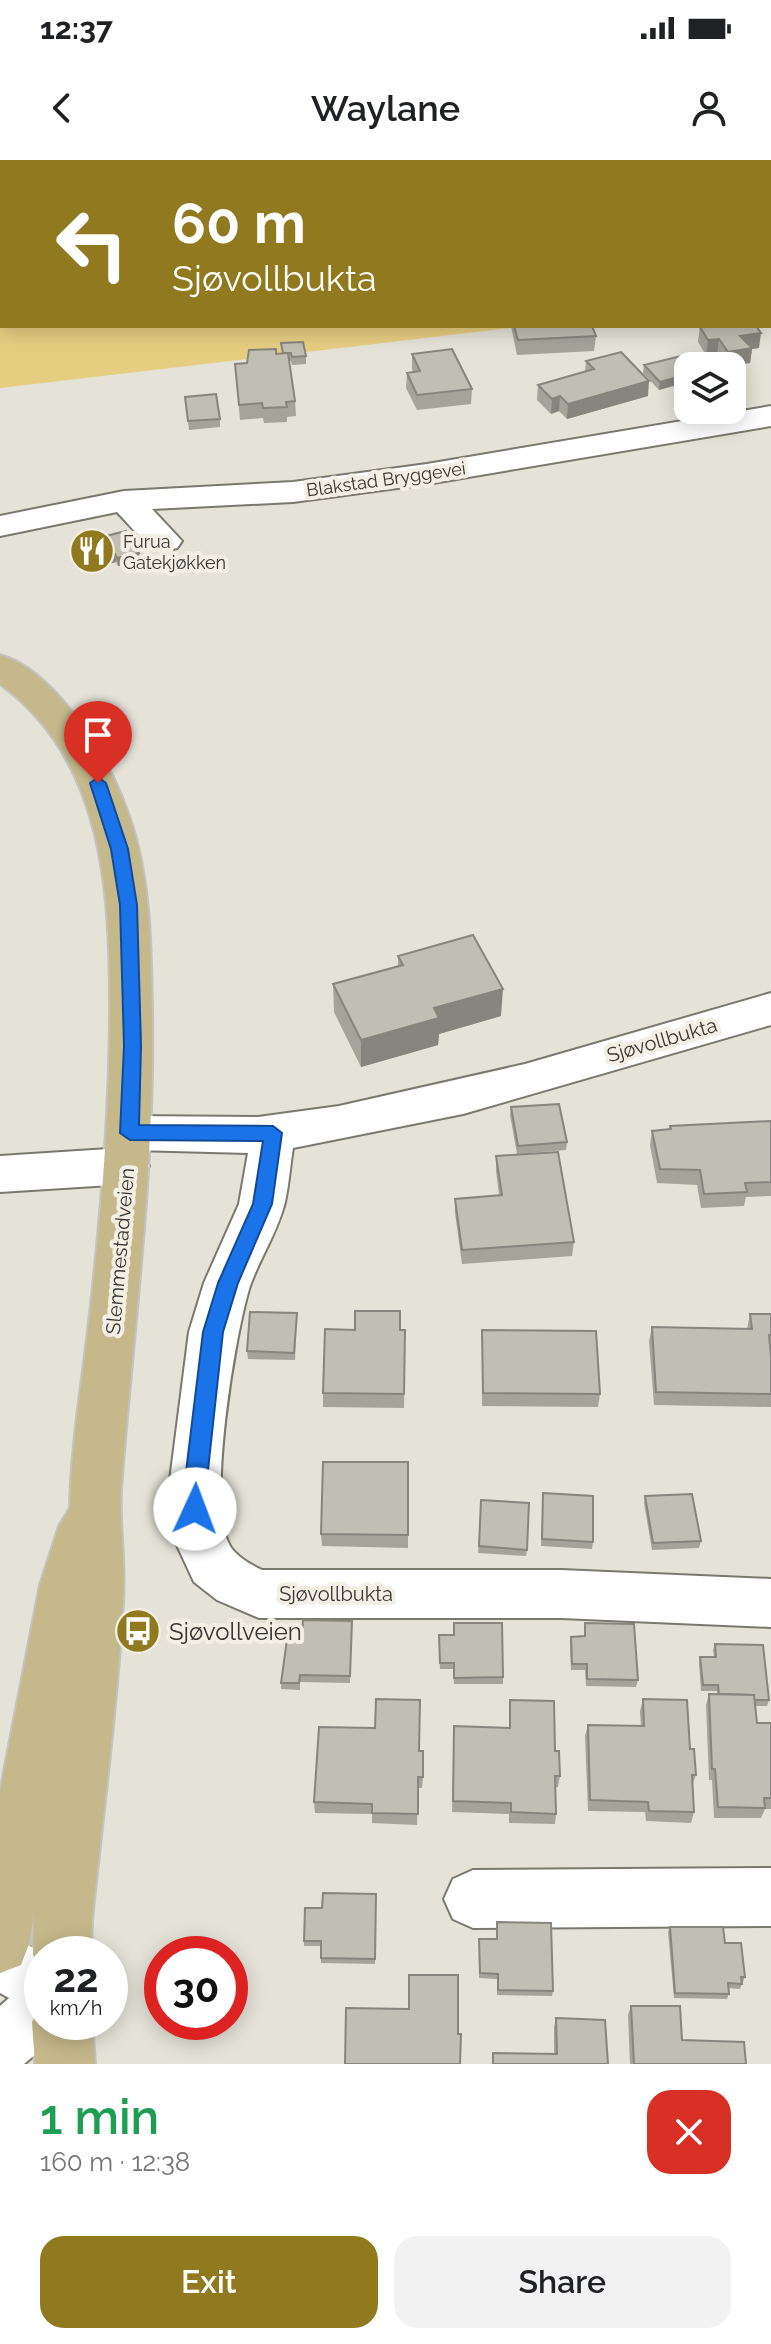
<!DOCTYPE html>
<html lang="en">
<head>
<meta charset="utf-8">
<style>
  :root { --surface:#fff; --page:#f2f2f2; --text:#202124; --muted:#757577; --accent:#91791f }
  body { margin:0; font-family:Raleway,sans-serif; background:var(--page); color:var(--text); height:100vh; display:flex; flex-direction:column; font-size:30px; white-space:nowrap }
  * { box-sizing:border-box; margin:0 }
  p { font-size:26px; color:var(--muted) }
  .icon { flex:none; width:44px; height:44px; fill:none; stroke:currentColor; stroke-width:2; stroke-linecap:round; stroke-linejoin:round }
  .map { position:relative; height:1904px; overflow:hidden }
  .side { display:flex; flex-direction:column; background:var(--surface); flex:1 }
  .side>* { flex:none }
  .hud { position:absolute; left:0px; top:0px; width:772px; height:168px; box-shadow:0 4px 20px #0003; background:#91791f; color:#fff; overflow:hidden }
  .controls { position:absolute; left:674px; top:192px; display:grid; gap:16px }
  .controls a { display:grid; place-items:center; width:72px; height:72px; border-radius:16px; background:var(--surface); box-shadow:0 4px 20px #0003; font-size:40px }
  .speed { position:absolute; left:24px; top:1776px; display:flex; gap:16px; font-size:40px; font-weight:700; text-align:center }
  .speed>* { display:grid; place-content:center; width:104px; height:104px; border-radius:50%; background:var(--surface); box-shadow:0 4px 20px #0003; line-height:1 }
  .speed small { font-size:20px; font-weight:400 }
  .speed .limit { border:12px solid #d22; background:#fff; color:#111 }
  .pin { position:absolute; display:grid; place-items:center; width:68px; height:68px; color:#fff; margin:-82px -34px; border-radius:50% 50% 50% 0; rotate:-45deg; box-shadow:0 0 8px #0007 }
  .pin .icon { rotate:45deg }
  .me { position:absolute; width:88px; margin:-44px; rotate:2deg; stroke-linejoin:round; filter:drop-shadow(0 0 6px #0008) }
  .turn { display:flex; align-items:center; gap:28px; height:168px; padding:0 40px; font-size:36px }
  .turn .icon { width:104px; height:104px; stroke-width:2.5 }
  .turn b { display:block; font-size:56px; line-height:68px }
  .round { display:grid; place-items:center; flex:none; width:84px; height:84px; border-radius:24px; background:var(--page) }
  .summary { display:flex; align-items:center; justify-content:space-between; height:136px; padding:0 40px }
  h1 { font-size:48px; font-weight:600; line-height:60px; color:#1e9e55 }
  .primary-button { display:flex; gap:16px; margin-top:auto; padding:16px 40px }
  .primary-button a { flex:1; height:92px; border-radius:24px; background:var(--accent); color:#fff; font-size:32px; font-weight:600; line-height:92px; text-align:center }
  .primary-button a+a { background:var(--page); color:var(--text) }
  .status { display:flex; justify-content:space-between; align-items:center; height:56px; padding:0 40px; background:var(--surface); direction:ltr }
  .status svg { height:22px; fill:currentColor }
  header { display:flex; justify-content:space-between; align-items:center; height:104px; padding:0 40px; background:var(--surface); font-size:36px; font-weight:600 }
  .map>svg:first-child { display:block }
  .green { fill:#e6ce81 }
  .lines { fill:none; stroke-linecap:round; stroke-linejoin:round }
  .river { fill:#ab923a; fill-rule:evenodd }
  .minor-casing { stroke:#7b786e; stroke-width:4 }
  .major-casing { stroke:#c3c3c2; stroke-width:4 }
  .minor { fill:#fff; fill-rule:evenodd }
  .major { fill:#c5b88b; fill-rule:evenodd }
  .wall { fill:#a6a39a }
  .shaded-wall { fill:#87857d }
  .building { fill:#c1beb3; stroke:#87857d; stroke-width:2 }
  .route { fill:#1a73e8; stroke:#114b97; stroke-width:2 }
  .labels { text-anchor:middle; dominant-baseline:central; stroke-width:8; stroke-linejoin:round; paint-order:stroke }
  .far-street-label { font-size:18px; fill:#373632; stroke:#f3efe4 }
  .far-poi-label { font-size:18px; fill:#373632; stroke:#f3efe4; text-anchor:start }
  .street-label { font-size:20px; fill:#373632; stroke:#f3efe4 }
  .near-poi-label { font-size:24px; fill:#373632; stroke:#f3efe4; text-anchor:start }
</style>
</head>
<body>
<div class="status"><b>12:37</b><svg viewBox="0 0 49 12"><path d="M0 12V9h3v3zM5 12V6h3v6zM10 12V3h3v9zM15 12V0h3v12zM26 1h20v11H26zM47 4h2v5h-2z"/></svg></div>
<header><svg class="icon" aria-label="back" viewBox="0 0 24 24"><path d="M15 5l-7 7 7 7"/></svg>Waylane<svg class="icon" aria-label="person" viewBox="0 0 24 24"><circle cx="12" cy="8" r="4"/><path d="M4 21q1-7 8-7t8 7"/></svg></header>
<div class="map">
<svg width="771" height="1904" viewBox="0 0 771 1904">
  <rect width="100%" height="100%" fill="#e5e2d7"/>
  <!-- green -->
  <path class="green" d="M0 0H560L2 2V166H528L0 228Z"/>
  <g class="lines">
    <!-- river -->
    <rect class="river" x="0" y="76" width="2" height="32"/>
    <!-- minor casing -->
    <g class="minor-casing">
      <g id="minor">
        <path d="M771 246V266L427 324 293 342 152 349 182 381 177 388C150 395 135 370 117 352L0 376V356L124 331 293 322 427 304Z"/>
        <path d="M771 833V865L463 954 293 988C290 1006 289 1024 285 1042 278 1071 260 1098 250 1126 235 1174 207 1342 229 1384 234 1395 251 1405 262 1410H561L771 1419V1467L561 1458H259L217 1440 194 1422 175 1381 170 1349V1320L189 1172 204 1123 239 1044 248 993 134 990 143 993 149 1006 143 1019 127 1024 0 1032V996L124 988 114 985 108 973 114 961 130 956 258 957 339 946 525 904Z"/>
        <path d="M771 1708V1766L473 1768 453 1759 444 1739 453 1719 473 1710Z"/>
        <path d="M0 1772 46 1794H42V1862H67L63 1871 24 1904H0V1846L9 1838 0 1833Z"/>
      </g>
    </g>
    <!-- major casing -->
    <g class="major-casing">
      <g id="major">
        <path d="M0 495C29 503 54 529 72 552 101 588 122 630 135 675 151 732 151 794 152 853 155 1013 133 1170 121 1329 119 1367 126 1404 123 1442 117 1548 103 1653 92 1759L91 1794H42V1815L33 1794 34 1754 29 1784 21 1805 0 1813V1632L40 1425 59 1366 70 1348C71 1287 82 1224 89 1162 101 1058 110 953 110 848 110 732 104 599 0 524Z"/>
        <path d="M42 1840V1862H92L95 1904H35L32 1862Z"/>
      </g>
    </g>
    <!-- minor -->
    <use href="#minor" class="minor"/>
    <!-- major -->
    <use href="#major" class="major"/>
  </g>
  <!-- wall -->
  <g class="wall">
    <path d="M511 166H592L596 176 594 191 517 195Z"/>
    <path d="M700 166H756L759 188 752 189 750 203 725 206 717 194 706 195 698 182Z"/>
    <path d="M281 183 306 196V204L292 205 291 201H289L295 241 296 256 287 257V262L264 263 263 258 240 260 235 204 247 203 276 194 282 193Z"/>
    <path d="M412 194 472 229 471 244 417 250 406 228 407 213 413 212 412 209Z"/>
    <path d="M681 196 659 230 643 213 644 205Z"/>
    <path d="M586 201 648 236 567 259 559 251 551 254 537 240 538 225 585 212Z"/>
    <path d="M185 237 220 259V267L189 270Z"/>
    <path d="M86 381 139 393 140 401 118 406 116 402 97 407 87 389Z"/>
    <path d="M398 796 501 856 439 874 438 885 361 907 334 852 333 824 398 807Z"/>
    <path d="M511 947 567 982 566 990 517 994 510 955Z"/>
    <path d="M771 961V1036L746 1037 744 1046 701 1048 697 1025 657 1023 650 985 652 971 669 970 670 966Z"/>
    <path d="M496 996 574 1082 572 1096 462 1104 455 1053V1039L499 1035 496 1011Z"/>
    <path d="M297 1153 295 1200 248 1199 247 1191Z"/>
    <path d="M750 1154H771V1247L654 1245 649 1181 652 1167 747 1169Z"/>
    <path d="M400 1170H405L404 1248 323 1247V1233Z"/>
    <path d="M482 1170 600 1234 598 1247 482 1246Z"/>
    <path d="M408 1302V1388L322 1386 321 1374Z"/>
    <path d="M543 1333 593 1382 592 1389 541 1386Z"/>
    <path d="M645 1336 701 1381 699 1388 652 1390 644 1343Z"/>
    <path d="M481 1340 527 1390 526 1396 478 1393Z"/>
    <path d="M585 1463 638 1520 636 1527 586 1526 585 1510H571L570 1483 571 1477 584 1476Z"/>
    <path d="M352 1467 350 1523 300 1522V1530L281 1529V1523Z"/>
    <path d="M439 1475 503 1517V1524H454L453 1509H440Z"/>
    <path d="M715 1484 769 1540 767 1546H755L757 1563H771V1649H765L761 1658H714L712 1620H709L706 1545 709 1534H717V1531H701L699 1503 700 1497H714L713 1490Z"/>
    <path d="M643 1539 690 1589 696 1615 692 1625 694 1652 691 1663 646 1661 645 1652 588 1651 585 1576 588 1565 641 1566 640 1551Z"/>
    <path d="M510 1540 555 1591 560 1616 558 1627H556V1654L555 1664 509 1663V1654L452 1652 454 1566 509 1568Z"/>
    <path d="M419 1591 423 1617 422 1628H418L417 1665 372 1663V1654L315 1653 314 1642Z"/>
    <path d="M376 1734 375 1804 321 1803V1786H304V1781L322 1748Z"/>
    <path d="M497 1762 553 1831 552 1836 497 1835V1819L479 1818V1779H496Z"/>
    <path d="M670 1767 725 1783 745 1817 740 1829 728 1828 729 1834 727 1839 674 1838 668 1772Z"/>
    <path d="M631 1846 682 1880 746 1904H630L628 1855Z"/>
    <path d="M556 1858 608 1904H492L493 1893 554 1894V1867Z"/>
  </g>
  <!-- shaded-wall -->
  <g class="shaded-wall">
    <path d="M761 173 759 188 752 189 750 203 726 206 728 192 740 176Z"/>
    <path d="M719 179 717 194 706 195 708 180Z"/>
    <path d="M688 214V222L659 230 660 222Z"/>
    <path d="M649 221 648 236 567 259 568 244Z"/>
    <path d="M560 236 559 251 551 254 552 239Z"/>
    <path d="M139 393 140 401 118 406 117 398Z"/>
    <path d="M115 394 116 402 97 407 96 399Z"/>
    <path d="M503 829 501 856 439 874 438 885 361 907V880L434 848Z"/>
  </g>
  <!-- building -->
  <g class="building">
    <path d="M514 166H592L596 176 518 180Z"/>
    <path d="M707 166H756L761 173 740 176 752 188 728 192 719 179 708 180 700 167Z"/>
    <path d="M303 182 306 196 292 197 291 193H283L281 183Z"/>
    <path d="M276 189V194L288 193 295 241 286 242 287 247 263 248 262 243 239 245 235 204 247 203 249 190Z"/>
    <path d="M452 189 472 229 417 235 407 213 420 211 412 194Z"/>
    <path d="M621 192 649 221 568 244 560 236 552 239 538 225 594 209 586 201Z"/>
    <path d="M681 196 691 206H688V214L660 222 644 205Z"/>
    <path d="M216 234 220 259 188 261 185 237Z"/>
    <path d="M126 371 139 393 117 398 115 394 96 399 86 381Z"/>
    <path d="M473 775 503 829 434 848 439 858 361 880 333 824 403 805 398 796Z"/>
    <path d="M559 944 567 982 518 986 511 947Z"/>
    <path d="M771 961V1022L745 1023 747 1032 704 1034 700 1010 660 1009 652 971 671 969 670 966Z"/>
    <path d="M558 992 574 1082 462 1090 455 1039 502 1035 496 996Z"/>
    <path d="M355 1151H400V1170H405L404 1234 323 1233 325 1169 355 1170Z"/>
    <path d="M250 1152 297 1153 294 1193 247 1191Z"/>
    <path d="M750 1154H771V1175H769L771 1197V1234L656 1232 652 1167 752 1169Z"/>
    <path d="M482 1170 596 1171 600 1234 483 1233Z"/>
    <path d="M323 1302H408V1375L321 1374Z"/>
    <path d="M543 1333 593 1336V1382L542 1379Z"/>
    <path d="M692 1334 701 1381 653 1383 645 1336Z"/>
    <path d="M481 1340 529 1343 527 1390 479 1386Z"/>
    <path d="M303 1460 352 1461 350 1516 300 1515 299 1523H281L288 1472 302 1473Z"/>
    <path d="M454 1463H502L503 1517 454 1518V1503H440L439 1475H454Z"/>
    <path d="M585 1463 634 1464 638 1520 587 1519V1504H572L571 1477 585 1476Z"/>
    <path d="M715 1484 763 1485 769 1540H754V1535L719 1534 718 1525H703L700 1497H716Z"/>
    <path d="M709 1534 754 1535 757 1563H771V1638H764L765 1648 718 1647 715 1609H712Z"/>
    <path d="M376 1539 420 1540 419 1591H423V1617H418V1654L372 1653V1644L314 1642 319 1567 375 1568Z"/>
    <path d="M643 1539 687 1540 690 1589H694L696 1615H692L694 1652 649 1651 648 1642 590 1640 588 1565 644 1566Z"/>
    <path d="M510 1540 554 1541 555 1591H559L560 1616H555L556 1654 511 1652V1643L453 1641 454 1566 510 1568Z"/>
    <path d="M323 1733 376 1734 375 1799 321 1798V1781H304L305 1748H322Z"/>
    <path d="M497 1762 551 1763 553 1831 498 1830V1814L480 1813 479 1779H497Z"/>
    <path d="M670 1767H723L725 1783H741L745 1817H741L742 1824 728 1823 729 1834 675 1833Z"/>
    <path d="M409 1815H458V1874H461L460 1904H345L346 1848 409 1849Z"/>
    <path d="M631 1846H680L682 1880 744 1882 746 1904H634Z"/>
    <path d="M556 1858 605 1860 608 1904H493V1893L557 1894Z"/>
  </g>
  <!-- route -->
  <path class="route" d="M98 617 106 623 128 689 137 745 141 886 139 965 273 966 282 973 272 1044 238 1123 223 1172 203 1356 195 1358 188 1356 185 1349V1320L203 1172 218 1123 253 1044 263 981 130 980 120 973 124 886 120 745 111 689 90 623Z"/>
  <!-- icons -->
  <defs>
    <g id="restaurant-disc" transform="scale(2.3)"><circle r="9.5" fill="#91791f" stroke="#f3efe4"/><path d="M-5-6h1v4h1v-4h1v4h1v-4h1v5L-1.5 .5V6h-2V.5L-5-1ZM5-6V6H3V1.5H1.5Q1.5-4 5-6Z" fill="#fff"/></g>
    <g id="bus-disc" transform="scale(2.3)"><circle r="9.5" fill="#91791f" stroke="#f3efe4"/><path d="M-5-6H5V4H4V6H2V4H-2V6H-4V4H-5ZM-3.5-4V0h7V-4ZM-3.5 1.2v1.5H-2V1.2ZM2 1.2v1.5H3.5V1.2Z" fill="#fff"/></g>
  </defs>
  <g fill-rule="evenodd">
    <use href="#restaurant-disc" x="92" y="391"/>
    <use href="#bus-disc" x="138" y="1471"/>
  </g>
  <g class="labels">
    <!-- far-street labels -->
    <g class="far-street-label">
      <text transform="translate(386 319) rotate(-8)">Blakstad Bryggevei</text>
    </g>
    <!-- far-poi labels -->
    <g class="far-poi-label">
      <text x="123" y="381">Furua<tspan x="123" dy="21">Gatekjøkken</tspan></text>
    </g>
    <!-- street labels -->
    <g class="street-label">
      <text transform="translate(662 880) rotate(-16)">Sjøvollbukta</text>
      <text transform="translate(120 1091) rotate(-85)">Slemmestadveien</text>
      <text x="336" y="1434">Sjøvollbukta</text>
    </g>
    <!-- near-poi labels -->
    <g class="near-poi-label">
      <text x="169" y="1471">Sjøvollveien</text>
    </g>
  </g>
</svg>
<div class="controls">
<a><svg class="icon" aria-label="layers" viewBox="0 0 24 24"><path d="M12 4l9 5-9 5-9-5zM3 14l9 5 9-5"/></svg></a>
</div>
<div class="speed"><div>22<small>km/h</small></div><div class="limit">30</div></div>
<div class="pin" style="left:98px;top:623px;background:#d93025"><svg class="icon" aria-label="arrive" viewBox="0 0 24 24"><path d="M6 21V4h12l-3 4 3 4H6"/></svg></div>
<svg class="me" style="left:195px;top:1349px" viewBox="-20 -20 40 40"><circle r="19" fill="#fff"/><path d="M0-13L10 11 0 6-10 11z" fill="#1a73e8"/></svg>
<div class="hud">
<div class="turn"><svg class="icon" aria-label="left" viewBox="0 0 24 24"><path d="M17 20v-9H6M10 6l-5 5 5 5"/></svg><div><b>60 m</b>Sjøvollbukta</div></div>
</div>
</div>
<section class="side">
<div class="summary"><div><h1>1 min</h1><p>160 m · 12:38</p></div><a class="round" style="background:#d93025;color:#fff"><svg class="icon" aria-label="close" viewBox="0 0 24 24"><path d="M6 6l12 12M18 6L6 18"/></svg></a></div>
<div class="primary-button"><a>Exit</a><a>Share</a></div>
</section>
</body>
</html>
